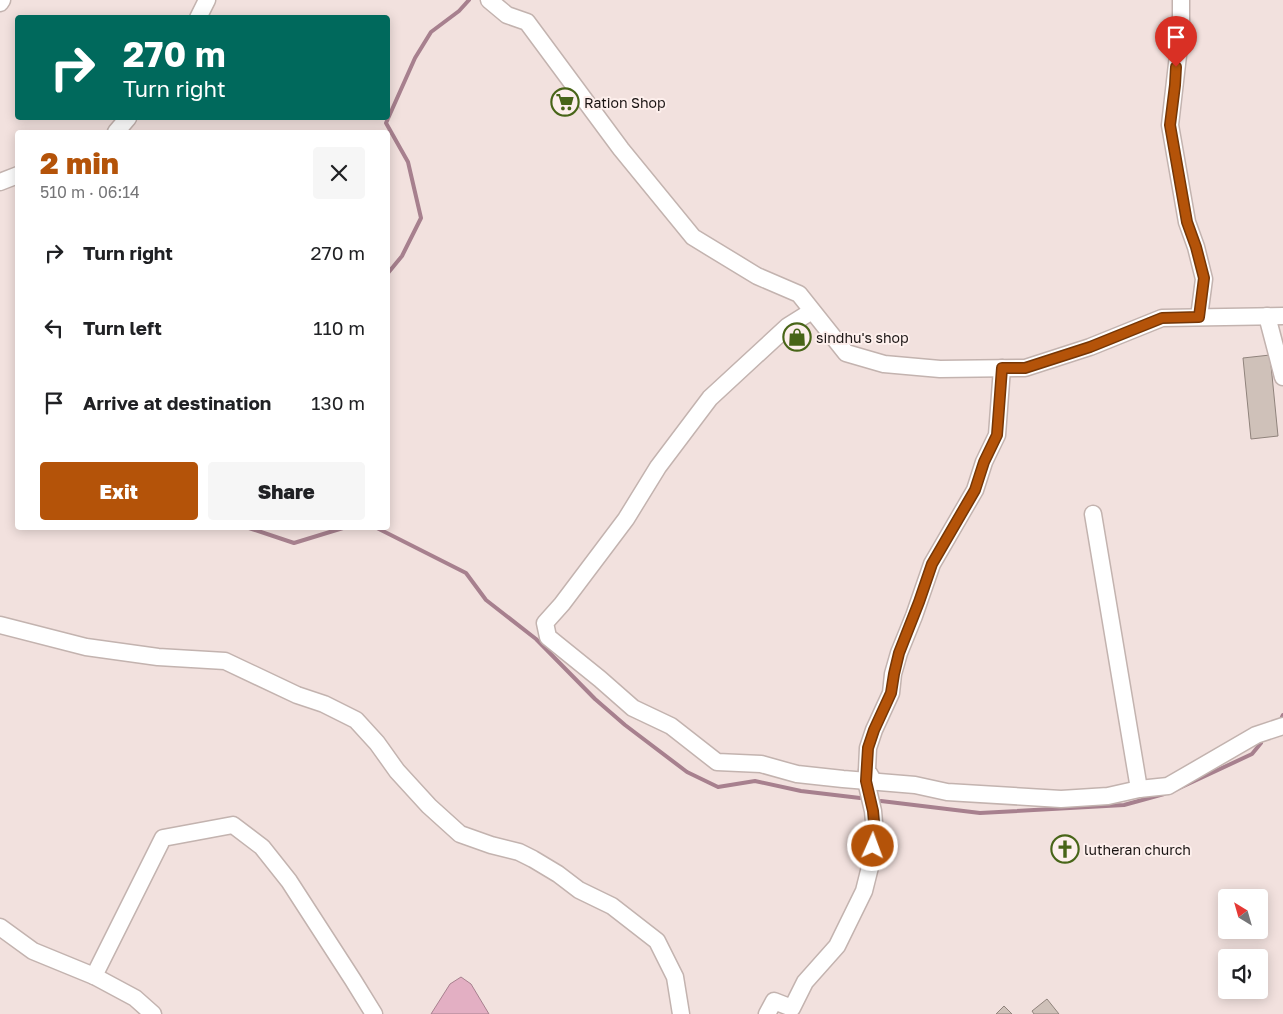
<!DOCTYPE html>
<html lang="en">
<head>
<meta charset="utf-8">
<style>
  :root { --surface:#fff; --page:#f6f6f6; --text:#202124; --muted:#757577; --accent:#b45309 }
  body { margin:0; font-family:"Golos Text",sans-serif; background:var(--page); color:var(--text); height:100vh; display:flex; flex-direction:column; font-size:19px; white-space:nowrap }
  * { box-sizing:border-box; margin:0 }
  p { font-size:16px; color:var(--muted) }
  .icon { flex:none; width:28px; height:28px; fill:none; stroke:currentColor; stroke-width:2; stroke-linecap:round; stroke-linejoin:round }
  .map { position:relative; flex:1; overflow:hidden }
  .panel { position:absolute; left:15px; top:130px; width:375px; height:400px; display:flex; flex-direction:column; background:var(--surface); border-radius:5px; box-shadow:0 2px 12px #0003 }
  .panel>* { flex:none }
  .guide { position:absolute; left:15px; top:15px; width:375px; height:105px; border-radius:5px; box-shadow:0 2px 12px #0003; background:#00695c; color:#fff; overflow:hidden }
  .needle { width:32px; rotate:323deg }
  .fabs { position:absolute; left:1218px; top:889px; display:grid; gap:10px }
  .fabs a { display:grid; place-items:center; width:50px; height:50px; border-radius:5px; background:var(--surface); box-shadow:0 2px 12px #0003; font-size:25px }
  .pin { position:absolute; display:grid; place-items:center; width:42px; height:42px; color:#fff; margin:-51px -21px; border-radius:50% 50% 50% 0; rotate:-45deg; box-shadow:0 0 5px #0007 }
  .pin .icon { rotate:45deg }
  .me { position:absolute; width:55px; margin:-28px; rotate:2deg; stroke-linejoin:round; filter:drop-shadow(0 0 4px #0008) }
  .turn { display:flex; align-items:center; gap:18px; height:105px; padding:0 25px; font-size:22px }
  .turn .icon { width:65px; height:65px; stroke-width:2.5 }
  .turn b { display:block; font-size:35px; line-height:42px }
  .round { display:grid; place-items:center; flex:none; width:52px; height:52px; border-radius:5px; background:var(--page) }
  .summary { display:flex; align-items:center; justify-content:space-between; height:85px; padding:0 25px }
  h1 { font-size:30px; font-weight:800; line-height:38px; color:var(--accent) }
  .primary-button { display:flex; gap:10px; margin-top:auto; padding:10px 25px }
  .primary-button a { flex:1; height:58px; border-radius:5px; background:var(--accent); color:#fff; font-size:20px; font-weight:800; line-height:58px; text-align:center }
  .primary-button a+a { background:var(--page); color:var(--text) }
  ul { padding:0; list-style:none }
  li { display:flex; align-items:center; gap:15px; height:75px; padding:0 25px }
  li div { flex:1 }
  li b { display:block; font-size:19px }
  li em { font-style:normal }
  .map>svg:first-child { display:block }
  .water { fill:#e3afc3; stroke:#a7808e }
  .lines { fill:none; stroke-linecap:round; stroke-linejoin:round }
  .stream { stroke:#a7808e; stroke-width:4 }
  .building { fill:#cfc1b9; stroke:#90837c }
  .minor-casing { stroke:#c3b3af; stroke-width:19 }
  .minor { stroke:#fff; stroke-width:16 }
  .route-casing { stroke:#753606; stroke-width:12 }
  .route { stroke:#b45309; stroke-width:9 }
  .labels { text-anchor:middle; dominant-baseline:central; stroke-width:4; stroke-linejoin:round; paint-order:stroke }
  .poi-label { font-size:14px; fill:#1a1413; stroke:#fdefec; text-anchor:start }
</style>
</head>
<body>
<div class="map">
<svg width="1283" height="1014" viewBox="0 0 1283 1014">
  <rect width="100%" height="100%" fill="#f2e1de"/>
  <!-- water -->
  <path class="water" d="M461 977 471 984 489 1014H431L450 984Z"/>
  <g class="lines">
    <!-- stream -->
    <g class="stream">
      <path d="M388 273 402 256 421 218 408 162 386 123 415 58 431 32 459 11 469 0"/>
      <path d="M249 528 294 543 343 528"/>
      <path d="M377 528 466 573 486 600 536 639 595 699 625 725 687 772 718 787 755 781 801 791 860 798"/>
      <path d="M1282 717 1283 715"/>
      <path d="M1173 791 1252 754 1261 743"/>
      <path d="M881 801 980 813 1124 805 1164 794"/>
    </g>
  </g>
  <!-- building -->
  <g class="building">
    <path d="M567 94 572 100 561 110 556 104Z"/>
    <path d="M805 324 809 330 808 340 799 347 795 346 789 341 785 333Z"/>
    <path d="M1270 355 1278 436 1251 439 1243 358Z"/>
    <path d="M1047 999 1059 1014H1034L1032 1011Z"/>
    <path d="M1004 1006 1012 1014H996Z"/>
  </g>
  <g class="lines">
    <!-- minor casing -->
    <g class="minor-casing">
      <g id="minor">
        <path d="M489 0 507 15 527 22 621 149 693 237 757 276 799 294 846 353 884 364 940 369 1025 368 1090 347 1162 318 1283 316"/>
        <path d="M1181 0V29L1170 125 1187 222 1196 247 1204 279 1199 317"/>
        <path d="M0 3 2 0"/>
        <path d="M198 18 207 0"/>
        <path d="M116 132 128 118"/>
        <path d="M0 182 18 175"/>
        <path d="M812 311 788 326 710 398 658 467 626 519 562 604 545 623 548 637 600 679 633 708 671 726 717 762 761 764 797 774 843 779 915 785 947 792 1061 799 1108 796 1139 789 1168 786 1256 735 1283 726"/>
        <path d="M1267 316 1283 377"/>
        <path d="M1093 514 1139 789"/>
        <path d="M0 625 86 647 158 657 225 661 297 695 324 704 356 720 377 743 397 771 429 806 460 834 491 845 519 852 533 859 558 874 579 890 612 906 657 941 675 977 681 1014"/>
        <path d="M874 782 867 770 868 748 874 730 891 693 893 674 899 653 914 616 932 564 975 490 984 462 997 435 1002 368"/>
        <path d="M0 927 33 951 94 976 135 998 153 1014"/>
        <path d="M94 976 163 838 233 825 262 847 289 881 353 980 374 1014"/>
        <path d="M767 1014 774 1001 792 1008 805 982 837 946 864 891 872 859 875 833 873 811 866 781 867 771"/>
      </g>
    </g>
    <!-- minor -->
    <use href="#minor" class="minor"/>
  </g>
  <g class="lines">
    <!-- route casing -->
    <g class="route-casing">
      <path id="route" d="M873 846 875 833 873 811 866 781 868 748 874 730 891 693 894 674 899 653 919 602 932 564 975 490 984 462 997 435 1002 368H1025L1090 347 1162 318 1199 317 1204 278 1196 247 1187 222 1170 125 1175 85 1176 67"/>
    </g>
    <!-- route -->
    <use href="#route" class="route"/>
  </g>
  <!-- icons -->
  <defs>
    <g id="supermarket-ring" transform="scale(1.4375)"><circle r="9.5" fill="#fdefec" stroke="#486518" stroke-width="1.5"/><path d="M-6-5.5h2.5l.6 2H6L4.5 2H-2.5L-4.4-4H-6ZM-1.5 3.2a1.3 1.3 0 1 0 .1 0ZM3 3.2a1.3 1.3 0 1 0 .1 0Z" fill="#486518"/></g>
    <g id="shop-ring" transform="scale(1.4375)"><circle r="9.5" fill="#fdefec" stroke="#486518" stroke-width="1.5"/><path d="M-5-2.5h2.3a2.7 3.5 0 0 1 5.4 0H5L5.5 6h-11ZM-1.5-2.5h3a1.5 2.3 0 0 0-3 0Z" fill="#486518"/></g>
    <g id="church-ring" transform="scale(1.4375)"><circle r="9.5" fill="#fdefec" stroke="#486518" stroke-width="1.5"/><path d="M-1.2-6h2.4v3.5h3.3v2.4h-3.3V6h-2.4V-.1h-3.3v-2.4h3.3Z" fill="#486518"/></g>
  </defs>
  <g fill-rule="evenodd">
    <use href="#supermarket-ring" x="565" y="102"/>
    <use href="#shop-ring" x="797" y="337"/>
    <use href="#church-ring" x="1065" y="849"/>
  </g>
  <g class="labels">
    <!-- poi labels -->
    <g class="poi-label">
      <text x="584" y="102">Ration Shop</text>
      <text x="816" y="337">sindhu's shop</text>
      <text x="1084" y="849">lutheran church</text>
    </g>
  </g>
</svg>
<div class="fabs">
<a><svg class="needle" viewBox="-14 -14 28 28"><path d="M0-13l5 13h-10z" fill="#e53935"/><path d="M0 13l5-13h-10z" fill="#757577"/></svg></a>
<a><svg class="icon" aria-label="sound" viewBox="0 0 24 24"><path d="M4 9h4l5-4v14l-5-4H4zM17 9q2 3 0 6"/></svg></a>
</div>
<div class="pin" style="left:1176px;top:67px;background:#d93025"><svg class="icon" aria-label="arrive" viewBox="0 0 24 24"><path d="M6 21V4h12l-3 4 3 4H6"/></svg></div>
<svg class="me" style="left:873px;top:846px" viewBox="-20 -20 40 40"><circle r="17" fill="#b45309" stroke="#fff" stroke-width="3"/><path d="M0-11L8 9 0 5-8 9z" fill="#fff"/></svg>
<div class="guide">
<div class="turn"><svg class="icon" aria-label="right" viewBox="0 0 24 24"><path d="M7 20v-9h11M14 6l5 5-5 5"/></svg><div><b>270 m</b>Turn right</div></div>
</div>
<section class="panel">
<div class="summary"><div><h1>2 min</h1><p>510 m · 06:14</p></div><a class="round"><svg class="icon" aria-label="close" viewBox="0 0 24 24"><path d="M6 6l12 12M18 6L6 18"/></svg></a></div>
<ul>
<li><svg class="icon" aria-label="right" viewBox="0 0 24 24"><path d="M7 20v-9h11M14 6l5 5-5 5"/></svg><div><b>Turn right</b></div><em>270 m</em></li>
<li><svg class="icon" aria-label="left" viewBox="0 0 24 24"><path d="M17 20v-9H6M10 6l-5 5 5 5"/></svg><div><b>Turn left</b></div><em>110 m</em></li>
<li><svg class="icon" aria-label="arrive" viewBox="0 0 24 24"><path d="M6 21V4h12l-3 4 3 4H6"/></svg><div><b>Arrive at destination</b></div><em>130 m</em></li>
</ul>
<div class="primary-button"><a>Exit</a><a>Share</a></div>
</section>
</div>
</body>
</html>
